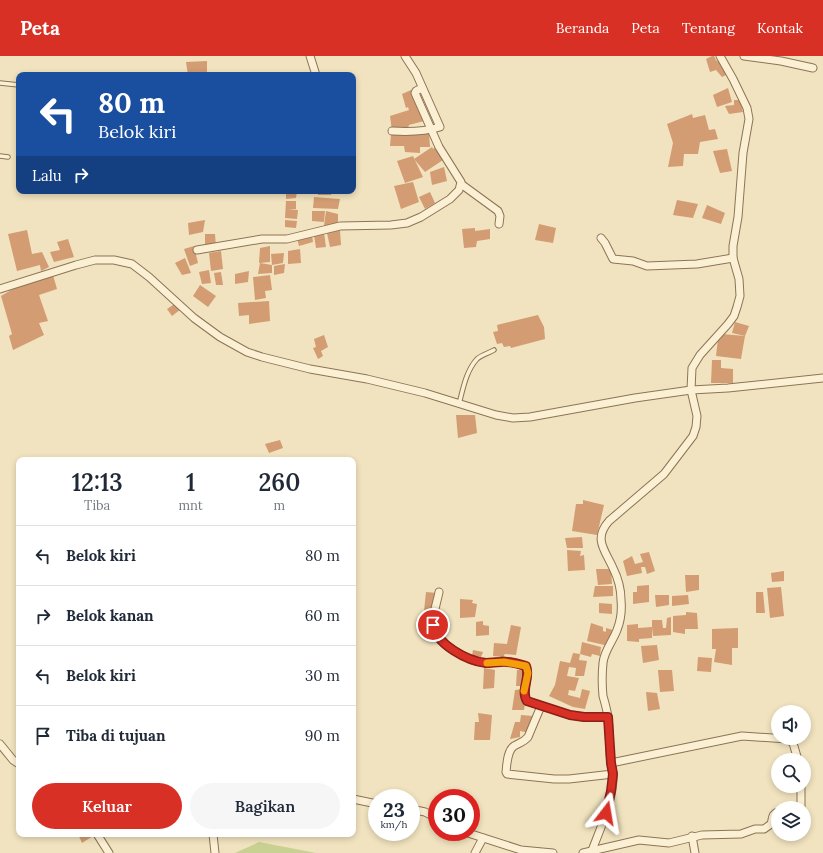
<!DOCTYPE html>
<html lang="id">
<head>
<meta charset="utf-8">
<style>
  :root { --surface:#fff; --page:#f6f6f7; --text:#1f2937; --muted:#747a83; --line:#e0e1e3; --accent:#d93025 }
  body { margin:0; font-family:Lora,serif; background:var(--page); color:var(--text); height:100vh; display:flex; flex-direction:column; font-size:15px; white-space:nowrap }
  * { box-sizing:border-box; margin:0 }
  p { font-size:13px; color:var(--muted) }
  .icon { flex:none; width:22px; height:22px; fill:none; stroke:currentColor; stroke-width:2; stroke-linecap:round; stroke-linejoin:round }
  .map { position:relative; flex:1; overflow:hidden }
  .details { position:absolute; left:16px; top:401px; width:340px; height:380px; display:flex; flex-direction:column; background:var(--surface); border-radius:8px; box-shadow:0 2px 6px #0003 }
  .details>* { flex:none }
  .top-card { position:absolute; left:16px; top:16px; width:340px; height:122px; border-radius:8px; box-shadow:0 2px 6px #0003; background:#1a4fa0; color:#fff; overflow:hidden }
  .tools { position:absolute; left:771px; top:649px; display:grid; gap:8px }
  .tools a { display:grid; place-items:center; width:40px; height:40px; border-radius:50%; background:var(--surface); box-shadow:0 2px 6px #0003; font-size:20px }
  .speed { position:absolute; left:368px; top:733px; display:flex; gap:8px; font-size:20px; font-weight:700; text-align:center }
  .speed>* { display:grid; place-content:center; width:52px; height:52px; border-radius:50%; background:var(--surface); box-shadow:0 2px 6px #0003; line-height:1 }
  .speed small { font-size:10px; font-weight:400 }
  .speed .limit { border:6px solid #d22; background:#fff; color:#111 }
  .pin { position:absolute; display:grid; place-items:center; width:34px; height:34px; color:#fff; margin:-17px; border:2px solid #fff; border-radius:50%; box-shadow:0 1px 4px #0007 }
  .me { position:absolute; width:44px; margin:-22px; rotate:14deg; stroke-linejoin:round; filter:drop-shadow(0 0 3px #0008) }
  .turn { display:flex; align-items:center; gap:14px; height:84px; padding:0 16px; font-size:18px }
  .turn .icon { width:52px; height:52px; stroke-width:2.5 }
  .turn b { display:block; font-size:28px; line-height:34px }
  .then { display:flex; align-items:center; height:38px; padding:0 16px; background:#0003; gap:8px; font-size:15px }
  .eta { display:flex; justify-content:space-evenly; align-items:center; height:68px; text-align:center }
  .eta b { font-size:24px; font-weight:600; line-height:28px }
  .action { display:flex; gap:8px; margin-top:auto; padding:8px 16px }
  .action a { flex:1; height:46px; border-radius:24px; background:var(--accent); color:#fff; font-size:16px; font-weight:600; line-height:46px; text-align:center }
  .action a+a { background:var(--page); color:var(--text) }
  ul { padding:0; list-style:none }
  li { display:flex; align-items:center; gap:12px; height:60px; padding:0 16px; border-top:1px solid var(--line) }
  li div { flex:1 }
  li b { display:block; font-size:15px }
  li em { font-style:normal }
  header { display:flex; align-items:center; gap:24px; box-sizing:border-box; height:56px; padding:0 20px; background:var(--accent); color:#fff }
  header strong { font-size:19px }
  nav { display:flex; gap:22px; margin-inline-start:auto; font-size:14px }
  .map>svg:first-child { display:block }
  .green { fill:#c8d092 }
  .building { fill:#d39c72 }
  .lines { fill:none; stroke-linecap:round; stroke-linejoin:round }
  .service-casing { stroke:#8c7456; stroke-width:5.5 }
  .minor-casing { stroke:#8c7456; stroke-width:9 }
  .service { stroke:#fbf0d3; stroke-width:3.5 }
  .minor { stroke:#fbf0d3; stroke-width:7 }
  .route-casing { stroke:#8d1f18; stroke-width:10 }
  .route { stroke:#d93025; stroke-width:7 }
  .slow { stroke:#f59e0b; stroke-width:7 }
</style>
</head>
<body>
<header>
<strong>Peta</strong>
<nav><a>Beranda</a><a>Peta</a><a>Tentang</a><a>Kontak</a></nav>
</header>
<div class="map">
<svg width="823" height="797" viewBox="0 0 823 797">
  <rect width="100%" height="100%" fill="#f1e3bf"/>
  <!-- green -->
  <path class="green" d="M259 786 316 797H317H235Z"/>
  <!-- building -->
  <g class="building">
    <path d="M712 0H714L716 4 722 9 728 18 722 21 716 14 710 16 706 3Z"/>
    <path d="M207 5V19H188L186 6Z"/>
    <path d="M728 32 732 46 717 51 713 39Z"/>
    <path d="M411 34 415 47H417L424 65 409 69 408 72 392 75 390 60 409 54 408 51 406 52 402 38Z"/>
    <path d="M734 44H740L743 56 729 58 725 50 734 49Z"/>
    <path d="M692 58 693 62 705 59 709 74 715 73 718 83 700 86 698 98H684L683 110 668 111 673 87 667 68Z"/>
    <path d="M429 77 430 91H420V97L405 96 404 90H390L391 78Z"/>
    <path d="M432 91 433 93 435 91 443 104 425 116 414 103Z"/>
    <path d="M727 93 732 115 720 117 713 95Z"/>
    <path d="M413 100 423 121 405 127 397 105Z"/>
    <path d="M444 111 447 125 432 129 430 116Z"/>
    <path d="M413 126 419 146 401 153 394 130Z"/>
    <path d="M286 135H297L296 142 286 143Z"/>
    <path d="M318 135H332L331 139H318Z"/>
    <path d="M430 136 435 147 425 153 419 141Z"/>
    <path d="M314 141 340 143 338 153 313 152Z"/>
    <path d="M677 144 698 148 693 162 673 159Z"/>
    <path d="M286 145H296V153H288L298 154 297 163 285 162Z"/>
    <path d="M707 149 725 157 721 168 702 162Z"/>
    <path d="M312 155H325L324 166 312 165Z"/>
    <path d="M326 155 338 158V171L324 170Z"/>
    <path d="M205 164 203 176 189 179 188 167Z"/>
    <path d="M285 164 297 165 296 172 285 171Z"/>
    <path d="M539 168 556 172 553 187 535 184Z"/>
    <path d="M475 172V175L490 173V183L477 185 476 191 464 192 462 173Z"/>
    <path d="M27 174 32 198 42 196 49 211 41 215 40 209 17 215 8 178Z"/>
    <path d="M340 174 341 189 330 191 327 177Z"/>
    <path d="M324 177 326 191 316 192 314 179Z"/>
    <path d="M205 178H215L216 191H205Z"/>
    <path d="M312 179 313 186 299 190 297 182Z"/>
    <path d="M68 183 74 201 54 206 50 196 60 194 57 186Z"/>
    <path d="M194 190 198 207 190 210 184 193Z"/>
    <path d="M270 190V206L259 207 260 192Z"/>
    <path d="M300 193 301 207 288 208V195Z"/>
    <path d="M221 195 223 213 211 215 209 197Z"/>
    <path d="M284 197 283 207 272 209 271 198Z"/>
    <path d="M185 202 191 217 182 219 175 207Z"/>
    <path d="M260 207 272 209V217L258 218Z"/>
    <path d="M285 208 284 217 274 219V210Z"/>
    <path d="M209 214 211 227 202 228 199 216Z"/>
    <path d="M249 215 248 226 235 228V218Z"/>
    <path d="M221 216 223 229H216L214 217Z"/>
    <path d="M53 219 57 233 39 239 48 265 39 267 44 279 13 294 9 280 12 278 1 240 18 230Z"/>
    <path d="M270 219 272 234 265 235 266 242 255 244 253 221Z"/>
    <path d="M200 229 216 240 208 251 193 240Z"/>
    <path d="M269 245 270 265 249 268V259L239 260 238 247Z"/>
    <path d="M176 247 181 253 172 260 167 253Z"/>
    <path d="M538 259 544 271 545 283 511 292 510 290 504 291 502 287 497 288 493 276 498 275 497 269Z"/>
    <path d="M735 266 749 270 745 280 732 277Z"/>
    <path d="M722 278 745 280 741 303 716 300 718 283H721Z"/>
    <path d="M324 279 328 291 321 295 323 300 318 303 313 292 316 291 314 283Z"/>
    <path d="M712 304H721V312L733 313V327H711Z"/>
    <path d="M456 359H475L477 377 458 382Z"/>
    <path d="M280 384 283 392 269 397 265 388Z"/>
    <path d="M583 444 604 449 597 479 572 475 576 448H583Z"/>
    <path d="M582 481 583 492H567L565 482Z"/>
    <path d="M567 494 581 495 580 500 584 499 585 514 568 515Z"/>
    <path d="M649 496 655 515 647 518 645 511H641L642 517 627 520 623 505 632 500 635 508 643 506 640 498Z"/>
    <path d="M596 513H611L612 528 598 529Z"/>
    <path d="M784 515V525L772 526 771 517Z"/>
    <path d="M685 519H699V534L686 536Z"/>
    <path d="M649 529V546L633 548V536H637V530Z"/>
    <path d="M595 530H613V540L593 541Z"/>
    <path d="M781 531 784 560 770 562 767 532Z"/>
    <path d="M426 536 437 537 434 555H424Z"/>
    <path d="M756 536H763L765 557H756Z"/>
    <path d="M655 539H669V549L656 551Z"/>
    <path d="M688 539 689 548 672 550V540Z"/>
    <path d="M460 543 473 544 472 547 477 548 475 561 460 562Z"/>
    <path d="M599 547 612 548V558L599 557Z"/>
    <path d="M686 556 697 557 698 573H685V578L673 576V560L686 559Z"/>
    <path d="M671 561V579L653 580 652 571V582L639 583V586L627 585V569L638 568V572L652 571V564H662L663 572H666L667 562Z"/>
    <path d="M483 565V569L489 570V579L476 580V566Z"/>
    <path d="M591 567 603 571V575L606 576V572L613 574 609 590 587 585Z"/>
    <path d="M511 569 521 571 516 599 505 598 503 601 493 600 494 587 507 588Z"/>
    <path d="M738 572V592H732V609L714 606 716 593H712V573Z"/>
    <path d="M582 586 601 591 600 600 592 598 591 601 580 598Z"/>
    <path d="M657 589 659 604 643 607 641 590Z"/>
    <path d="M473 594 483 596 481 601 472 600Z"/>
    <path d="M573 597 580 598 579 604 587 605 584 620H575L576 612 569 611 567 620 579 622 575 635 569 634 568 639 580 642 582 633 590 635 585 653 573 651 549 640 555 629 560 605 570 607Z"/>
    <path d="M698 601 712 602 711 616 697 615Z"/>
    <path d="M484 612 495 614 494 632 483 633Z"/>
    <path d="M517 614H525L522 630H516Z"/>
    <path d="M658 614H672L674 635 660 636Z"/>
    <path d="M522 633 523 647 525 648 524 654H512L515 634Z"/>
    <path d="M646 636 657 637 660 653 648 655Z"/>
    <path d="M478 657 492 659 490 684H474L475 666H479Z"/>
    <path d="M521 659 533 660 530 677 520 675V681L510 683 515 666H520Z"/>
    <path d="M78 778H92L93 780 82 787Z"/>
  </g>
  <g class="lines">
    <!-- service casing -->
    <g class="service-casing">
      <g id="service">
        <path d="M0 27 19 29"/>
        <path d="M0 100 8 101"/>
        <path d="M459 348C463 333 466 315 477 303 481 299 489 297 494 294"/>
      </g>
    </g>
    <!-- minor casing -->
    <g class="minor-casing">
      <g id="minor">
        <path d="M310 0 316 19"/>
        <path d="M744 0 781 5 813 12"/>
        <path d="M392 75C408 76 424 76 440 71L416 17 405 0"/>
        <path d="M461 128 498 155 500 160 499 168"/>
        <path d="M601 182 605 187 613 203 633 205 647 210 697 208 733 202"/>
        <path d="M197 194 262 183H287L340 170 391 169 407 167 421 161 450 143 459 134 461 126 439 91 415 37 416 35 422 32"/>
        <path d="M0 233 76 209 95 204H114L132 208 149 221 194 262 220 281 247 296 262 301 310 313 367 323 425 337 496 359 513 362 530 361 635 342 691 334 728 332 823 322"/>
        <path d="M439 536C437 547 431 562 434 573 438 589 470 606 486 607 492 607 496 606 502 605 509 605 519 608 526 611 531 622 520 634 527 645L570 659 584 661H608"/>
        <path d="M541 650 528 681C524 686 519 687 514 690 507 695 507 708 506 716L507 718 554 723H569L613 718"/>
        <path d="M0 688 13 704 19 708"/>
        <path d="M611 707 742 680 787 683 793 687 798 704"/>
        <path d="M353 743 377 748"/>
        <path d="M796 752 801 751V730"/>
        <path d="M411 753 425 756 437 762"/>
        <path d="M465 776 521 794 553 797"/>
        <path d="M97 778 109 797"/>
        <path d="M213 778 215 797"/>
        <path d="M692 780 695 797"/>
        <path d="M475 797 483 782"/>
        <path d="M583 797 639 784 669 787 702 779 741 778 755 773H764L771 768C773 763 771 758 778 756"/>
        <path d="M591 797C600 773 614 744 613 718 613 715 611 711 611 707 609 692 610 676 608 661 607 654 605 647 603 640 602 630 602 617 603 607 604 595 613 585 617 574 621 564 622 554 621 544 621 533 618 522 613 512 605 494 593 483 609 465L664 418 693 380 696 371 697 360 691 334 692 312 700 299 728 268 734 260 737 251 740 240 739 223 733 202V190L738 161 743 97 749 63 747 52 733 23 720 0"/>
      </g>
    </g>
    <!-- service -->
    <use href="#service" class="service"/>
    <!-- minor -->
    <use href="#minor" class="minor"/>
  </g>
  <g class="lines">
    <!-- route casing -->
    <g class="route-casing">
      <path id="route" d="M433 569C436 588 467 605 486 607 491 607 496 606 501 606 509 605 519 608 526 610 531 622 520 634 527 645L570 659 584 661H608L611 707 613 718 611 735 606 757"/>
    </g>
    <!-- route -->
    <use href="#route" class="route"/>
    <!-- slow -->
    <path class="slow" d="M487 607 504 606 526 610 528 617 524 635"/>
  </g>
</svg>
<div class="tools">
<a><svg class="icon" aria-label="sound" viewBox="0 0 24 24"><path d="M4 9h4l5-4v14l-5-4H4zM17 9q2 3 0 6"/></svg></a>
<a><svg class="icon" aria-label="search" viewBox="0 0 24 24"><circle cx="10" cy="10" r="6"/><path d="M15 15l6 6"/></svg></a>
<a><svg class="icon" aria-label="layers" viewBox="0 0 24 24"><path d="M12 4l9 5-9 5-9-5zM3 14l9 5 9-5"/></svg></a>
</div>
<div class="speed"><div>23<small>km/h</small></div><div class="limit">30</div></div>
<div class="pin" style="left:433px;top:569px;background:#d93025"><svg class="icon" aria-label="arrive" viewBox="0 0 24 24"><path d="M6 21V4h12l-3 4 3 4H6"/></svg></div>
<svg class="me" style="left:606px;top:757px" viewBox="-20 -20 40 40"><path d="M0-17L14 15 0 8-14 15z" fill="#d93025" stroke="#fff" stroke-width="4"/></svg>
<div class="top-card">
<div class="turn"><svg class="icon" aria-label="left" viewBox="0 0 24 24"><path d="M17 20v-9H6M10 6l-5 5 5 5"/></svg><div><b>80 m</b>Belok kiri</div></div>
<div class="then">Lalu<svg class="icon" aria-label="right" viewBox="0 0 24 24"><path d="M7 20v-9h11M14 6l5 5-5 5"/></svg></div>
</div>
<section class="details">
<div class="eta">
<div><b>12:13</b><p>Tiba</p></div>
<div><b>1</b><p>mnt</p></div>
<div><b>260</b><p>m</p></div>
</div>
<ul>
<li><svg class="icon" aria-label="left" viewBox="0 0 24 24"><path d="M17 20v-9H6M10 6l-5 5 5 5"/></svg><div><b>Belok kiri</b></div><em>80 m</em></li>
<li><svg class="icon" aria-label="right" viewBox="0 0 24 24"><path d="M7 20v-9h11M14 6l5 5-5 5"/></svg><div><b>Belok kanan</b></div><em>60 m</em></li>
<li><svg class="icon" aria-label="left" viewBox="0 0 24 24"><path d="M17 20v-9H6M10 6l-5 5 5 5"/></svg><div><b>Belok kiri</b></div><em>30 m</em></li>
<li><svg class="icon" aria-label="arrive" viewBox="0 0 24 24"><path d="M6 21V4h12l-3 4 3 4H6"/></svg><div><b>Tiba di tujuan</b></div><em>90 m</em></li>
</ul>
<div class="action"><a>Keluar</a><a>Bagikan</a></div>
</section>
</div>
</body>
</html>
